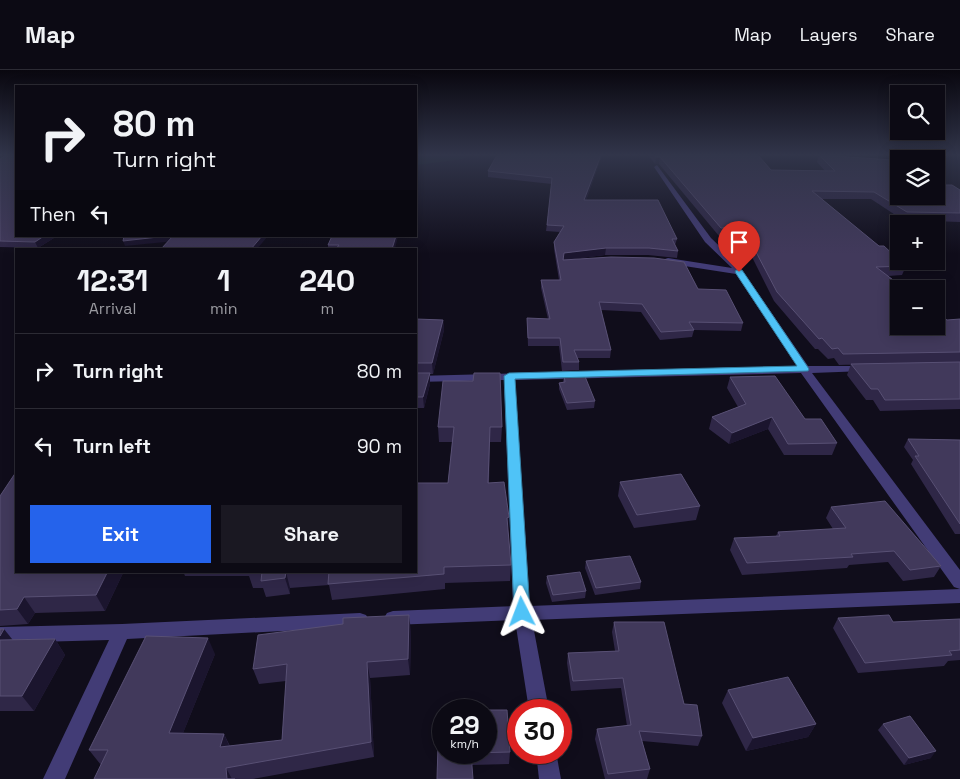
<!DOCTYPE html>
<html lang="en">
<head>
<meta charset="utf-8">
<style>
  :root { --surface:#0c0a14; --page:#1a1822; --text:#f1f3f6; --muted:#9a9aa0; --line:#2c2b34; --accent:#2563eb }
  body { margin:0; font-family:"Space Grotesk",sans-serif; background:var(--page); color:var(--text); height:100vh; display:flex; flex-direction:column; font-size:19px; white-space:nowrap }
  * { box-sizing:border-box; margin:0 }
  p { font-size:16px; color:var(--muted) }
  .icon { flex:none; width:28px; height:28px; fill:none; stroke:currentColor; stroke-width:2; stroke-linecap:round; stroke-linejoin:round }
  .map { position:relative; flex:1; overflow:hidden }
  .panel { position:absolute; left:15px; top:178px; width:402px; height:325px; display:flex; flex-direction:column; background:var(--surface); border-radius:0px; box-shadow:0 2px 12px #0003,0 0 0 1px var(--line) }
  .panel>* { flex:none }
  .top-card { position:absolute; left:15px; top:15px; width:402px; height:152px; border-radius:0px; box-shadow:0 2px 12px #0003,0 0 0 1px var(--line); background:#0c0a14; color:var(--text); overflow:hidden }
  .controls { position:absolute; left:890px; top:15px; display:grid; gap:10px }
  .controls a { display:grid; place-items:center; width:55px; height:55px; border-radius:0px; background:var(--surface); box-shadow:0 2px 12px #0003,0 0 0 1px var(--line); font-size:25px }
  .speed { position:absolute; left:432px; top:629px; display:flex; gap:10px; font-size:25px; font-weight:700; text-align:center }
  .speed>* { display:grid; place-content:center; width:65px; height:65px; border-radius:50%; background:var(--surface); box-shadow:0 2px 12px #0003,0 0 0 1px var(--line); line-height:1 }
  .speed small { font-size:12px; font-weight:400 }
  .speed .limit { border:8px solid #d22; background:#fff; color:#111 }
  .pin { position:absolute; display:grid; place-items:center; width:42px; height:42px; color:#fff; margin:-51px -21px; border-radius:50% 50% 50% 0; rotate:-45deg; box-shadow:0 0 5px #0007 }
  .pin .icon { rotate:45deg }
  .me { position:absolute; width:55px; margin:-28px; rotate:357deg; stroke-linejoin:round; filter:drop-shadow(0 0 4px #0008) }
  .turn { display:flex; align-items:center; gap:18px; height:105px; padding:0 15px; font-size:22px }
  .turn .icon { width:65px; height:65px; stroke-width:2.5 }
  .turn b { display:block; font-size:35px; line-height:42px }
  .then { display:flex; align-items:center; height:48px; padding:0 15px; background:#0003; gap:10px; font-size:19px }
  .eta { display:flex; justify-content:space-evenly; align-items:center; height:85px; text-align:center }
  .eta b { font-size:30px; font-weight:600; line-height:35px }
  .action { display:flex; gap:10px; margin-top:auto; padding:10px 15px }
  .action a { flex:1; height:58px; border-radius:0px; background:var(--accent); color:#fff; font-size:20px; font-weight:600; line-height:58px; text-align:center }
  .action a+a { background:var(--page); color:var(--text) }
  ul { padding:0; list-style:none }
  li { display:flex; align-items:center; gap:15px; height:75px; padding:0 15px; border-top:1px solid var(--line) }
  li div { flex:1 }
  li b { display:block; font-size:19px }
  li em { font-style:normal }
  header { display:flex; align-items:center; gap:30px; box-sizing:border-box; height:70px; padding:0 25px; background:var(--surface); border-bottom:1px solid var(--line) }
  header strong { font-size:24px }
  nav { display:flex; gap:28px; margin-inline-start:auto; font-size:18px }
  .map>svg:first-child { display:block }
  .green { fill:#112424 }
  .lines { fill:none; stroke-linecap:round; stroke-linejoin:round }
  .street { fill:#423c76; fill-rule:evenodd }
  .wall { fill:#2f2747 }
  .shaded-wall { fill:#1b152e }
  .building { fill:#41395b; stroke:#585074 }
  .route { fill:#4fc3f7; stroke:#337fa1 }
</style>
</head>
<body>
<header>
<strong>Map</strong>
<nav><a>Map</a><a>Layers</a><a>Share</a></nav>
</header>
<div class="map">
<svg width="960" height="709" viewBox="0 0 960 709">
  <rect width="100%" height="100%" fill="#100d1b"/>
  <!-- green -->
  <path class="green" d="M416 85H469L463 89 417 95 416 96Z"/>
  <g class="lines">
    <!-- street -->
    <g class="street">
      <path d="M657 95 711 168 738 194 808 296H869L871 298 869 300 865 301 812 303 960 500V519L954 517 801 303 515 310 530 536 960 519V533L532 550 549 640H529L515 550 393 555 387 553 384 548 387 543 393 541 513 536 504 310 416 312V306L797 296 736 204 665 193V189L668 188 732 198 705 172 654 97Z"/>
      <path d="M360 543 366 545 369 550 366 555 360 557 127 569 65 709H43L109 570 0 573V557L122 554Z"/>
      <path d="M536 682H556L561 709H539Z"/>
    </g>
  </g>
  <!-- wall -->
  <g class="wall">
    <path d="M602 85 586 130 677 169 675 175 678 181 677 188 648 185H605L564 190 698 219 743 253 741 261 694 260 692 267 660 270 641 242 601 240 611 280 610 288H578L579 292V300L562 301 559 276H528L527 248 548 249 541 218V210H559L554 179V172L560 162 546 161 552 114 488 107V101Z"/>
    <path d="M648 85H758L771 100 825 101 817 92 819 85 899 126 960 120V152L903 150 871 129H821L879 176 906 196 902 205 888 206 947 250 960 249V339L880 341 873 330H866L847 305 851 294H867L839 295 834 288 828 289 818 279H815L774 231 743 169H731L729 166H719L659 94H655Z"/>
    <path d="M0 89 16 166H57L38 178 0 177Z"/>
    <path d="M332 166 395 179H328V175Z"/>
    <path d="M416 249 443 250 444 260 433 304H430V314L424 338H416Z"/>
    <path d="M564 305 595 331 594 338 567 340 559 319V313L563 312Z"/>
    <path d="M730 307 805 349 837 373 832 385H784L768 359 729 374 709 359 712 347 738 337 727 318Z"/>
    <path d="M438 357H502L501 372H490L489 413 508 462 511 495 510 511 445 513V519L332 530 329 515 290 518V524L266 527 263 518H253L249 506H185L183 501H416L448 413 452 372H439Z"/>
    <path d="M908 369 960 370V464H955L911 394 913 390 904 377Z"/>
    <path d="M620 412 700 436 696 450 634 458 618 426Z"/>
    <path d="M0 426 16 501H124L105 541 35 543 28 554 0 556Z"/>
    <path d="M831 437 941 496 934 507 903 511 888 492 849 495 847 498 742 505 730 480 734 468 776 466 778 462 833 459 826 448Z"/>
    <path d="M586 491 641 512 640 519 595 525 585 498Z"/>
    <path d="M547 506 586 521 585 528 552 532 546 513Z"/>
    <path d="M838 548 893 552 960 549V590L948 591 944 596 858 603 833 558Z"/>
    <path d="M614 552 684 634 702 666 698 676 642 671 650 699 647 709H605L595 669 597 659 627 656 621 618 571 621 567 593 568 583 615 581 612 562Z"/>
    <path d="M0 559 12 570 55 569 65 585 34 641H0Z"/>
    <path d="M411 561 410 605 370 608 374 687 253 709H94L101 695 89 680 215 584 183 663 224 664 230 676 282 670 286 611 259 614 253 599Z"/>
    <path d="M728 620 816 654 808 667 746 681 722 633Z"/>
    <path d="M439 642 510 682 509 694 472 695Z"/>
    <path d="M883 654 931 688 904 695 878 660Z"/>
  </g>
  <!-- shaded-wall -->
  <g class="shaded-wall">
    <path d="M601 85H602L584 137V130Z"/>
    <path d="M656 87H660L659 94H655Z"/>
    <path d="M44 166H57L38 178 35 172Z"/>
    <path d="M167 166H174L175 171 125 176 123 171Z"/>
    <path d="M262 166H268L257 179H251Z"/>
    <path d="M396 166H398L395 179H392Z"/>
    <path d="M606 178 605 185 564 190V183Z"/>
    <path d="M443 250 444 260 433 304 432 293Z"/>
    <path d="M430 303V314L424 338 423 327Z"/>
    <path d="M772 347 768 359 729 374 732 363Z"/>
    <path d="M509 447 508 462 507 448Z"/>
    <path d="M108 501H124L105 541 96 525Z"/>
    <path d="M286 502 290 518V524L285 508Z"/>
    <path d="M24 527 35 543 28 554 17 539Z"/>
    <path d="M409 545 411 561 410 605 408 589Z"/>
    <path d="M4 559 16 574H0V566Z"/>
    <path d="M208 568 215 584 177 678 169 663Z"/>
    <path d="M55 569 65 585 34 641 22 626Z"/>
    <path d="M367 592 370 608 374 687 371 672Z"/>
    <path d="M816 654 808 667 746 681 753 668Z"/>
    <path d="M224 664 231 680 220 677Z"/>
    <path d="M936 681 931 688 904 695 909 688Z"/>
    <path d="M226 698 232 709H227Z"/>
  </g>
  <!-- building -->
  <g class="building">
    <path d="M6 85H16V166H44L35 172 0 171V89Z"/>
    <path d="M497 85H601L584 130H658L677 169H672L678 181 649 178H606L564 183 563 190 611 187 654 188 684 192 698 219 726 220 743 253 689 252 694 260 661 262 642 234 599 232 611 280H574L579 292H563L560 268H528L527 248 550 249 541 210H561L554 172 564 156 547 155 552 108 488 101Z"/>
    <path d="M654 85H758L771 100 835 101 819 85 893 90 899 96V126H936V115H952L960 120V143L907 142 874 122 812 121 879 176H884L899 190V191H900L906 196 876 197 905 219H899V256H936V242L947 250 960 249V282L843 284 838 278 832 279 822 268 819 269 777 222 745 161H733L731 158H721L660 87H656Z"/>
    <path d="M124 166H167L123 171Z"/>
    <path d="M173 166H262L251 179H161Z"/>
    <path d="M332 166H396L392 179H336L339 175H328Z"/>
    <path d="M416 249 443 250 432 293H416Z"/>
    <path d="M960 292V329L885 330 878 319H871L851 294Z"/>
    <path d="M416 303H430L423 327H416Z"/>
    <path d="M474 303H500L502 357H490L488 413 504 412 509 447 507 448 511 495 444 497V504L328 514 329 501H416V413H448L454 357H438L443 311H473Z"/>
    <path d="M584 304 595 331 567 333 559 313 565 312 564 305Z"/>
    <path d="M775 306 805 349H821L837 373 788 374 772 347 732 363 712 347 746 334 730 307Z"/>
    <path d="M908 369 960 370V454L915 386H919Z"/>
    <path d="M16 402V501H108L96 525 24 527 17 539 0 540V426Z"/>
    <path d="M681 404 700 436 637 445 620 412Z"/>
    <path d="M885 431 941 496 910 500 894 481 851 484 853 487 747 493 734 468 780 466 778 462 846 458 831 437Z"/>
    <path d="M630 486 641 512 596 518 586 491Z"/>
    <path d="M248 501H302L286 502 285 508 261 511 262 502 248 503Z"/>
    <path d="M580 502 586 521 553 525 547 506Z"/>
    <path d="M409 545 408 589 367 592 371 672 226 698 227 709H235H94L108 680H89L146 566 208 568 169 663 224 664 220 677 282 670 287 594 253 599 258 565 343 554V548Z"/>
    <path d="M889 545 893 552 960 549V580L949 581 952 585 865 593 838 548Z"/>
    <path d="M614 552H664L684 634 697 635 702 666 639 661 650 699 608 704 597 659 631 655 623 608 573 611 568 583 619 581Z"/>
    <path d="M0 559H4L0 566Z"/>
    <path d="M55 569 22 626H0V570Z"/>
    <path d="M788 607 816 654 753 668 728 620Z"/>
    <path d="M486 640H507L510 682 471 683 473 709H437L439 642 444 641V682H486Z"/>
    <path d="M910 646 936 681 909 688 883 654Z"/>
  </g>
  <!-- sky -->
  <linearGradient id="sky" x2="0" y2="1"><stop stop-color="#09070f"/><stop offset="0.46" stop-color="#31354a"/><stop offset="1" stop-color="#31354a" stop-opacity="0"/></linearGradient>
  <rect width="960" height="184" fill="url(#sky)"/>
  <!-- route -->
  <path class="route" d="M736 200H742L809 299 808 301 515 309 530 542 528 546 522 548 517 546 514 542 504 306 509 303 797 296 735 202Z"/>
</svg>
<div class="controls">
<a><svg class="icon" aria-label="search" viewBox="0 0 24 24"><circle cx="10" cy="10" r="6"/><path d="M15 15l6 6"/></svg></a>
<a><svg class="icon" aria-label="layers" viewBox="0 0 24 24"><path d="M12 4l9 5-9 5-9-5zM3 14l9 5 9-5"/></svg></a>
<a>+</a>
<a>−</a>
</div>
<div class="speed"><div>29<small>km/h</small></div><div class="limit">30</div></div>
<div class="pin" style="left:739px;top:202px;background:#d93025"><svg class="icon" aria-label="arrive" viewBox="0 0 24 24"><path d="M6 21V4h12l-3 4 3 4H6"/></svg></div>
<svg class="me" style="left:522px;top:542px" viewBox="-20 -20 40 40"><path d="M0-17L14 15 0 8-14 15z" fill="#4fc3f7" stroke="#fff" stroke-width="4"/></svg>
<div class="top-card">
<div class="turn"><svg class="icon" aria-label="right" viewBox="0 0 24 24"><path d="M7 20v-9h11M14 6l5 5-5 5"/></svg><div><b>80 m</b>Turn right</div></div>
<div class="then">Then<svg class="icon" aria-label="left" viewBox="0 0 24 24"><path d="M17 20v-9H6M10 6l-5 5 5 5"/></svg></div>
</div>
<section class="panel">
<div class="eta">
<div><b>12:31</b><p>Arrival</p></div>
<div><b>1</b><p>min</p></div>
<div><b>240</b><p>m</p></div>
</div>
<ul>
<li><svg class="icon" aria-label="right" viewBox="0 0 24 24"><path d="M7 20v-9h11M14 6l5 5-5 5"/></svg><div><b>Turn right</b></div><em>80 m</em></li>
<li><svg class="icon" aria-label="left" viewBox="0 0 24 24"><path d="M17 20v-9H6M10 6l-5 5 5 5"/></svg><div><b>Turn left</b></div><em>90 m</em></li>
</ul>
<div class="action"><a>Exit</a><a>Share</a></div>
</section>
</div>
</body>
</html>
